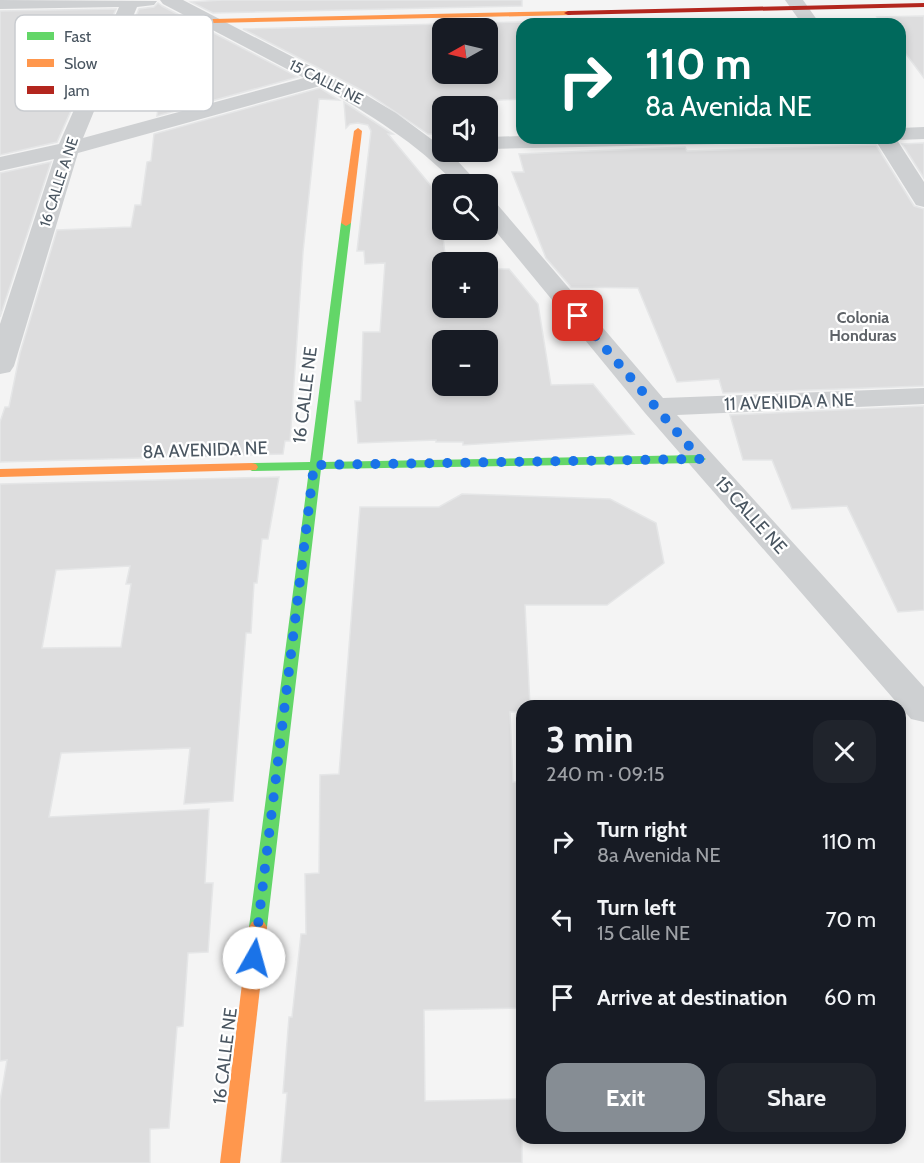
<!DOCTYPE html>
<html lang="en">
<head>
<meta charset="utf-8">
<style>
  :root { --surface:#171b24; --page:#20242c; --text:#f1f3f6; --muted:#9ea1a6; --accent:#868d94 }
  body { margin:0; font-family:Cabin,sans-serif; background:var(--page); color:var(--text); height:100vh; display:flex; flex-direction:column; font-size:22px; white-space:nowrap }
  * { box-sizing:border-box; margin:0 }
  p { font-size:20px; color:var(--muted) }
  .icon { flex:none; width:33px; height:33px; fill:none; stroke:currentColor; stroke-width:2; stroke-linecap:round; stroke-linejoin:round }
  .map { position:relative; flex:1; overflow:hidden }
  .details { position:absolute; left:516px; top:700px; width:390px; height:444px; display:flex; flex-direction:column; background:var(--surface); border-radius:18px; box-shadow:0 3px 9px #0003 }
  .details>* { flex:none }
  .hud { position:absolute; left:516px; top:18px; width:390px; height:126px; border-radius:18px; box-shadow:0 3px 9px #0003; background:#00695c; color:#fff; overflow:hidden }
  .needle { width:39px; rotate:262deg }
  .fabs { position:absolute; left:432px; top:18px; display:grid; gap:12px }
  .fabs a { display:grid; place-items:center; width:66px; height:66px; border-radius:12px; background:var(--surface); box-shadow:0 3px 9px #0003; font-size:30px }
  .pin { position:absolute; display:grid; place-items:center; width:51px; height:51px; color:#fff; margin:-26px; border-radius:12px; box-shadow:0 3px 9px #0006 }
  .me { position:absolute; width:66px; margin:-33px; rotate:7deg; stroke-linejoin:round; filter:drop-shadow(0 0 4px #0008) }
  .turn { display:flex; align-items:center; gap:21px; height:126px; padding:0 30px; font-size:27px }
  .turn .icon { width:78px; height:78px; stroke-width:2.5 }
  .turn b { display:block; font-size:42px; line-height:51px }
  .round { display:grid; place-items:center; flex:none; width:63px; height:63px; border-radius:18px; background:var(--page) }
  .headline { display:flex; align-items:center; justify-content:space-between; height:102px; padding:0 30px }
  h1 { font-size:36px; font-weight:700; line-height:45px }
  .button { display:flex; gap:12px; margin-top:auto; padding:12px 30px }
  .button a { flex:1; height:69px; border-radius:18px; background:var(--accent); color:#fff; font-size:24px; font-weight:700; line-height:69px; text-align:center }
  .button a+a { background:var(--page); color:var(--text) }
  ul { padding:0; list-style:none }
  li { display:flex; align-items:center; gap:18px; height:78px; padding:0 30px }
  li div { flex:1 }
  li b { display:block; font-size:22px }
  li em { font-style:normal }
  .map>svg:first-child { display:block }
  .building { fill:#ddddde; stroke:#e5e6e7; stroke-width:1.5; fill-rule:evenodd }
  .lines { fill:none; stroke-linecap:round; stroke-linejoin:round }
  .street { fill:#ced0d2; fill-rule:evenodd }
  .fast { fill:#63d668; fill-rule:evenodd }
  .slow { fill:#ff974d; fill-rule:evenodd }
  .jam { fill:#b3261e; fill-rule:evenodd }
  .route { stroke:#1a73e8; stroke-width:10; stroke-dasharray:0 18 }
  .labels { text-anchor:middle; dominant-baseline:central; stroke-width:4.5; stroke-linejoin:round; paint-order:stroke }
  .far-street-label { font-size:15px; fill:#4a5661; stroke:#fff }
  .far-neighbourhood-label { font-size:16px; font-weight:bold; fill:#5f6368; stroke:#fff }
  .street-label { font-size:18px; fill:#4a5661; stroke:#fff }
  .key { fill:#fff; stroke:#c9ccd0; stroke-width:1.5 }
  .key-label { font-size:16px; fill:#4a5661 }
</style>
</head>
<body>
<div class="map">
<svg width="924" height="1163" viewBox="0 0 924 1163">
  <rect width="100%" height="100%" fill="#f4f4f4"/>
  <!-- building -->
  <g class="building">
    <path d="M222 0H522V6L213 13 191 2Z"/>
    <path d="M158 3 162 6 298 77 157 116 159 100H101L139 9 154 7Z"/>
    <path d="M116 9 57 142 0 155V11Z"/>
    <path d="M924 16V78L900 46V24H883L877 17Z"/>
    <path d="M522 22V99L442 103V134H428L367 93 243 29ZM442 28H488V74H442Z"/>
    <path d="M320 88 339 100 319 99 303 252 290 441H285L283 454 0 462V422L5 407H9L20 353 57 230 131 227 135 205H141L147 162 151 161 154 134Z"/>
    <path d="M344 102 393 134H388L442 199V229L446 262H442V308H488V269H509L538 304 551 385 593 384 634 434 463 445V442H436V440L358 443 355 401H361L363 332H380L385 263 365 264 364 251H357L371 131 368 125 358 123 350 124 346 128ZM442 340H488V386H442Z"/>
    <path d="M924 143V178L902 144Z"/>
    <path d="M876 145 914 206 924 209V386L723 393 719 379 677 382 638 288 571 287 546 258 512 172H524L519 154 685 147 687 151Z"/>
    <path d="M51 162 0 317V173Z"/>
    <path d="M924 406V610L898 612 847 506 792 509 772 460H743L730 415Z"/>
    <path d="M279 477 268 539H262L257 583H254L251 633H246L233 801 184 804 190 748 61 753 49 817 209 809 205 883H213L208 952 188 953 183 1026 177 1027 169 1128 150 1129V1163H0V1101L7 1060 0 1061V484ZM130 566 126 584H131L121 647 42 648 56 570Z"/>
    <path d="M462 494 610 499 656 523 664 563 607 605H525L530 706H522V712H510L513 782H522V1008L424 1010 425 1101 522 1099V1163H281L287 1093H283L289 1017H292L301 934H306L305 874 319 873 320 775 339 774 360 507H439Z"/>
  </g>
  <g class="lines">
    <!-- street -->
    <g class="street">
      <path d="M0 0 157 1 154 5 137 7 83 138 304 78 163 4 160 0H183L366 95 396 113 442 147V152L452 155 479 184H456C416 143 370 114 320 86L78 153 14 366 10 372 0 374V324L54 159 0 171V157L59 144 119 7 0 9Z"/>
      <path d="M785 0H803L820 24H802Z"/>
      <path d="M924 127V139L897 140 924 182V207L916 205 874 138H900V128Z"/>
      <path d="M522 136V138H731L728 143 720 144 488 149V137Z"/>
      <path d="M488 201 496 203 663 398 924 388V404L677 415 924 687V722L911 719 645 413 488 222Z"/>
    </g>
    <!-- fast -->
    <path class="fast" d="M346 220 351 223 322 462 700 455 706 459 700 463 321 469 267 927 264 932 258 934 252 932 249 927 309 470 252 471 246 467 252 463 310 462 341 223Z"/>
    <!-- slow -->
    <g class="slow">
      <path d="M568 11H571V15L213 23 209 21 213 19Z"/>
      <path d="M358 128 362 131 351 223 346 226 341 223 354 131Z"/>
      <path d="M252 463 256 464 258 467 256 470 0 477V469Z"/>
      <path d="M258 920 264 922 267 927 240 1163H220L249 927 252 922Z"/>
    </g>
    <!-- jam -->
    <path class="jam" d="M924 3V7L568 15 564 13 568 11Z"/>
  </g>
  <g class="lines">
    <!-- route -->
    <path class="route" d="M254 958 314 465 700 459 578 316"/>
  </g>
  <g class="labels">
    <!-- far-street labels -->
    <g class="far-street-label">
      <text transform="translate(326 82) rotate(27)">15 CALLE NE</text>
      <text transform="translate(59 182) rotate(-72)">16 CALLE A NE</text>
    </g>
    <!-- far-neighbourhood labels -->
    <g class="far-neighbourhood-label">
      <text x="863" y="317">Colonia<tspan x="863" dy="18">Honduras</tspan></text>
    </g>
    <!-- street labels -->
    <g class="street-label">
      <text transform="translate(305 395) rotate(-83)">16 CALLE NE</text>
      <text transform="translate(789 402) rotate(-2)">11 AVENIDA A NE</text>
      <text transform="translate(205 450) rotate(-2)">8A AVENIDA NE</text>
      <text transform="translate(751 515) rotate(48)">15 CALLE NE</text>
      <text transform="translate(225 1056) rotate(-83)">16 CALLE NE</text>
    </g>
  </g>
  <!-- legend -->
  <rect x="15" y="15" width="198" height="96" rx="9" class="key"/>
  <rect x="27" y="32" width="27" height="8" fill="#63d668"/>
  <rect x="27" y="59" width="27" height="8" fill="#ff974d"/>
  <rect x="27" y="86" width="27" height="8" fill="#b3261e"/>
  <g class="key-label">
    <text x="64" y="42">Fast</text>
    <text x="64" y="69">Slow</text>
    <text x="64" y="96">Jam</text>
  </g>
</svg>
<div class="fabs">
<a><svg class="needle" viewBox="-14 -14 28 28"><path d="M0-13l5 13h-10z" fill="#e53935"/><path d="M0 13l5-13h-10z" fill="#9ea1a6"/></svg></a>
<a><svg class="icon" aria-label="sound" viewBox="0 0 24 24"><path d="M4 9h4l5-4v14l-5-4H4zM17 9q2 3 0 6"/></svg></a>
<a><svg class="icon" aria-label="search" viewBox="0 0 24 24"><circle cx="10" cy="10" r="6"/><path d="M15 15l6 6"/></svg></a>
<a>+</a>
<a>−</a>
</div>
<div class="pin" style="left:578px;top:316px;background:#d93025"><svg class="icon" aria-label="arrive" viewBox="0 0 24 24"><path d="M6 21V4h12l-3 4 3 4H6"/></svg></div>
<svg class="me" style="left:254px;top:958px" viewBox="-20 -20 40 40"><circle r="19" fill="#fff"/><path d="M0-13L10 11 0 6-10 11z" fill="#1a73e8"/></svg>
<div class="hud">
<div class="turn"><svg class="icon" aria-label="right" viewBox="0 0 24 24"><path d="M7 20v-9h11M14 6l5 5-5 5"/></svg><div><b>110 m</b>8a Avenida NE</div></div>
</div>
<section class="details">
<div class="headline"><div><h1>3 min</h1><p>240 m · 09:15</p></div><a class="round"><svg class="icon" aria-label="close" viewBox="0 0 24 24"><path d="M6 6l12 12M18 6L6 18"/></svg></a></div>
<ul>
<li><svg class="icon" aria-label="right" viewBox="0 0 24 24"><path d="M7 20v-9h11M14 6l5 5-5 5"/></svg><div><b>Turn right</b><p>8a Avenida NE</p></div><em>110 m</em></li>
<li><svg class="icon" aria-label="left" viewBox="0 0 24 24"><path d="M17 20v-9H6M10 6l-5 5 5 5"/></svg><div><b>Turn left</b><p>15 Calle NE</p></div><em>70 m</em></li>
<li><svg class="icon" aria-label="arrive" viewBox="0 0 24 24"><path d="M6 21V4h12l-3 4 3 4H6"/></svg><div><b>Arrive at destination</b></div><em>60 m</em></li>
</ul>
<div class="button"><a>Exit</a><a>Share</a></div>
</section>
</div>
</body>
</html>
